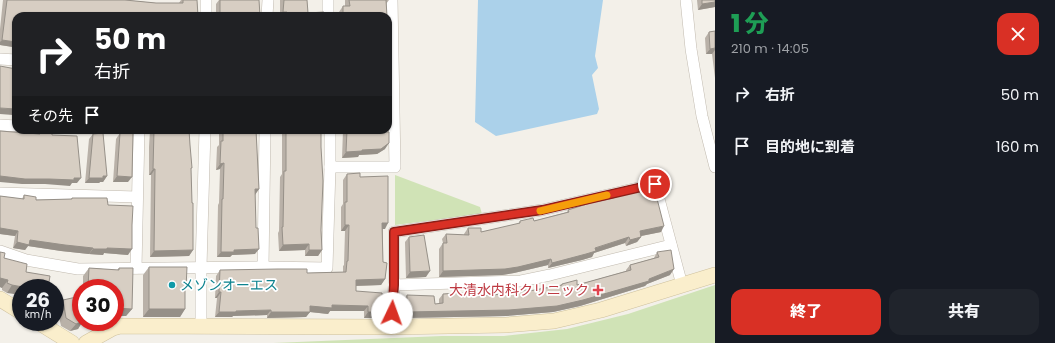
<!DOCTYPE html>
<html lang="ja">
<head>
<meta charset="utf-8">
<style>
  :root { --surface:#171b24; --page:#20242c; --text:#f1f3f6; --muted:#9ea1a6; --accent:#d93025 }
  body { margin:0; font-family:Poppins,"Noto Sans JP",sans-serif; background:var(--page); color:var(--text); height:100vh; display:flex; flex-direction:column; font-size:15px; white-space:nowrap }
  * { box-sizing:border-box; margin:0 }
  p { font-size:13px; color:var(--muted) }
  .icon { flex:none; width:22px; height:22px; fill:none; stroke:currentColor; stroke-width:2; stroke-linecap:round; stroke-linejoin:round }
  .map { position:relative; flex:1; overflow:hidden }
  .side { display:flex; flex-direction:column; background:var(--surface); width:340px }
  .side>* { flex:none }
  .banner { position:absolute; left:12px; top:12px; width:380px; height:122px; border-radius:12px; box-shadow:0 1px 3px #0004; background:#202124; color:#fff; overflow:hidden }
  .speed { position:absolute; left:12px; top:279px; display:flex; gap:8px; font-size:20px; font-weight:700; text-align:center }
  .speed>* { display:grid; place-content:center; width:52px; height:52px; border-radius:50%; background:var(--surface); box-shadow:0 1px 3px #0004; line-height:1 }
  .speed small { font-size:10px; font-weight:400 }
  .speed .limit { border:6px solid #d22; background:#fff; color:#111 }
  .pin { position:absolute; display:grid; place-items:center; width:34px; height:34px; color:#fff; margin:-17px; border:2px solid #fff; border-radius:50%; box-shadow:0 1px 4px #0007 }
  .me { position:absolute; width:44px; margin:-22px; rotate:3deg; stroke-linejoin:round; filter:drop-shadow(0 0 3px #0008) }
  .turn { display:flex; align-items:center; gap:14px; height:84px; padding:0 16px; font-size:18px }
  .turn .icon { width:52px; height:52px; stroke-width:2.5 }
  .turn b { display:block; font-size:28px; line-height:34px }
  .then { display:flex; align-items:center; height:38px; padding:0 16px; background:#0003; gap:8px; font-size:15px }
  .round { display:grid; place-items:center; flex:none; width:42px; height:42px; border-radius:12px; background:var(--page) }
  .overview { display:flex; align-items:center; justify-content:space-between; height:68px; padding:0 16px }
  h1 { font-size:24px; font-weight:800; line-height:30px; color:#1e9e55 }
  .action { display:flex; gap:8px; margin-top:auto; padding:8px 16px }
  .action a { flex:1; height:46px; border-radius:12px; background:var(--accent); color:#fff; font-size:16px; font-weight:800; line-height:46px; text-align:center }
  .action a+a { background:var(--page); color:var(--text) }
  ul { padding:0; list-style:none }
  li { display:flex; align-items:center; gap:12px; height:52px; padding:0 16px }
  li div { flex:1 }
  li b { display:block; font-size:15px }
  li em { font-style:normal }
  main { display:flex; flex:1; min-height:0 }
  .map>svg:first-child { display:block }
  .green { fill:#d0e3b6 }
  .water { fill:#abd1ea }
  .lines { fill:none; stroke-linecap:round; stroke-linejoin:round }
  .street-casing { stroke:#c1baaf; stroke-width:12 }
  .secondary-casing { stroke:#cec19d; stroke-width:16 }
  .street { stroke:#fff; stroke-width:11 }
  .secondary { stroke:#faeecc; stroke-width:15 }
  .wall { fill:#b9b1a8 }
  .shaded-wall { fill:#969088 }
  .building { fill:#d7cec3; stroke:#969088 }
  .route-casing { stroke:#8d1f18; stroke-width:10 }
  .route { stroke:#d93025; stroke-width:7 }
  .slow { stroke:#f59e0b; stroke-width:7 }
  .culture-dot { fill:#0f9aa8; stroke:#fff; stroke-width:1.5 }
  .health-dot { fill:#e0444e; stroke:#fff; stroke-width:1.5 }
  .labels { text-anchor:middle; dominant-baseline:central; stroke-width:3.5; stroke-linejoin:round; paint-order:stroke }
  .culture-label { font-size:14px; fill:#0d838f; stroke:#fff; text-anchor:start }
  .health-label { font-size:14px; fill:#be3a42; stroke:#fff; text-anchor:end }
</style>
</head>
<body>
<main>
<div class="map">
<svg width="715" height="343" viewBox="0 0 715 343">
  <rect width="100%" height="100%" fill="#f3f0e9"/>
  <!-- green -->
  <g class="green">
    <path d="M395 175 480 207 482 214 395 225Z"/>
    <path d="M715 285V343H273L442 336H504L567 329 628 314Z"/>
  </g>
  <!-- water -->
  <path class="water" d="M478 0H603L595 56 598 68 592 75 599 109 597 114 496 136 475 122Z"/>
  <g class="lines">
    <!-- street casing -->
    <g class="street-casing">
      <g id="street">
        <path d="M206 0V16"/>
        <path d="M328 0V16"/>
        <path d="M686 0 691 49 702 116 715 167"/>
        <path d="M267 16 268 0"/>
        <path d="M0 59 16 60"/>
        <path d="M0 125 16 126"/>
        <path d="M330 167H395L392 0"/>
        <path d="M0 193 137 197"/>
        <path d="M0 251 26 260 78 269 263 267 327 268 330 167V130"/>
        <path d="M263 267 265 130"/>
        <path d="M136 268 139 130"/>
        <path d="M394 285 521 281 550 275 671 245"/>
        <path d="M201 327V267L205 130"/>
        <path d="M392 327 394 285V232L542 210 655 184 682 285"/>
      </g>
    </g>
    <!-- secondary casing -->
    <g class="secondary-casing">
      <g id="secondary">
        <path d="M0 299 21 312"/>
        <path d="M38 322 72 343"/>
        <path d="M86 343 113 328 120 326 392 327 506 325 554 321 601 310 715 275"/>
      </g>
    </g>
    <!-- street -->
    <use href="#street" class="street"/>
    <!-- secondary -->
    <use href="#secondary" class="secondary"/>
  </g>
  <!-- wall -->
  <g class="wall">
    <path d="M3 0H125L156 3H179L181 0H197L198 16H16V47H13L0 45V29Z"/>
    <path d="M219 0H259L260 16H216V4Z"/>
    <path d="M280 0H307L308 13 324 16H280Z"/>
    <path d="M345 0H389L386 4 387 16H339V12L343 6H345Z"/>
    <path d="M697 0H715V7L698 10Z"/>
    <path d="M715 31V78L712 54H706L705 38 709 32Z"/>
    <path d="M16 69V119L13 118Z"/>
    <path d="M150 130H189L193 250 189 256 150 257 151 175H149V147Z"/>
    <path d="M219 130H259L256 134 259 189 255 194V254L232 255 230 257H217L218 205 219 203 220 169 216 170 217 147 219 145Z"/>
    <path d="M282 130H321V230L322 250 318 256H305V250L279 251 278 233 279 231 280 177 282 174Z"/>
    <path d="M343 130H385V149L377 154 359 155 358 157 342 158Z"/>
    <path d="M120 133 128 182H113L116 139Z"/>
    <path d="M93 134 107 176 103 182H100L99 183H85L89 139Z"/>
    <path d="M347 174 360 177 385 229H383V262L385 279 381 285 356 286V291L383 312 379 318H364V311H330L328 314 310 312 306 317 267 318V315L233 316 232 317H215L217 298H215L216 276 220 270 307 273 343 272V266L344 265 345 231H341V207L343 204V180Z"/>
    <path d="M633 193 661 232 641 236V237L637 242 626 246 625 243 594 253 592 257 582 260 548 268V265L514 273 502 275 439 277V249L443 243 442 239 446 234 464 235V234L468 228 481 232 518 224 520 221H534L567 212 568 210Z"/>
    <path d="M24 195 36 200 71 199 72 198H96L108 205 128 255 104 253 103 255 89 254 61 251 28 246 25 250 13 248 15 236 0 234V196L22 199Z"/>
    <path d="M409 237 426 277 406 278 405 242Z"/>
    <path d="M0 252 4 258 21 288 7 293 2 290V288L0 287Z"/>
    <path d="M657 252 670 275 647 284 645 286 580 306 553 312 506 316 403 318V301L407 295 435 304H439V299L443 294 478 296 515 293 516 291H529L561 285 562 284 577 285 626 271V270L630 265 654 258Z"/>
    <path d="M149 267 185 290V309L180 317H143V275Z"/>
    <path d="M89 268 117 270 119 268 132 309 126 316H115V288H83V276Z"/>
    <path d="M63 300 81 322H96L81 324 78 329 70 331 61 326 57 307Z"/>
  </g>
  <!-- shaded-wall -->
  <g class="shaded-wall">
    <path d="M715 2V7L698 10 702 4Z"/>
    <path d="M283 12H287L284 16H281Z"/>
    <path d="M2 40 16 42V47H13L0 45V42Z"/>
    <path d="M715 48V50L712 54H706L710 49Z"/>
    <path d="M0 108 16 109V111L13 115 0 114Z"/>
    <path d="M16 114V119L13 118Z"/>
    <path d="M389 143 385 149 377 154 359 155 358 157 342 158 346 152 362 150Z"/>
    <path d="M224 163 220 169 216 170 220 164Z"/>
    <path d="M153 169H155L151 175H149Z"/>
    <path d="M0 176 74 178H81L77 183H72L70 186 45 184H22L0 182Z"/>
    <path d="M103 176H107L103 182H100L99 183H85L89 178Z"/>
    <path d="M117 176 132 177 128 182H113Z"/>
    <path d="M255 189H259L255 195 251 194Z"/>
    <path d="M382 223H388L385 229H379Z"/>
    <path d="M345 225H349L345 231H341Z"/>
    <path d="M664 226 661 232 636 237 640 231Z"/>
    <path d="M0 228 18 231 15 236 0 234Z"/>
    <path d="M629 237 625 243 594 253 592 257 582 260 548 268 552 263Z"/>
    <path d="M641 237 637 242 626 246 630 240Z"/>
    <path d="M30 240 93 248 89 254 61 251 28 246 25 250 13 248 17 242Z"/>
    <path d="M309 244 305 250 279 251 283 245Z"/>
    <path d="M107 248 132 249 128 255 104 253 103 255 89 254 93 249Z"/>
    <path d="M259 249 255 254 232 255 230 257H217L221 252 234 250Z"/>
    <path d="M193 250 189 256 150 257 154 251Z"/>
    <path d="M309 250H322L318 256H305Z"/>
    <path d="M551 259 548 265 514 273 502 275 439 277 443 271Z"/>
    <path d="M674 269 670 275 647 284 645 286 580 306 553 312 506 316 403 318 407 312 649 279Z"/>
    <path d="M430 271 426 277 406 278 410 272Z"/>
    <path d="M0 278 8 280 2 288 0 287Z"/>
    <path d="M385 279 381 285 352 286 356 280Z"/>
    <path d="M12 285 28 288H21V295L7 293Z"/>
    <path d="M219 292H221L217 298H215Z"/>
    <path d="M332 305 368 306 364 311H330L328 314 310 312 306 317 267 318 271 312 310 306Z"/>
    <path d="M116 308 132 309 126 316H115V310Z"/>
    <path d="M149 309H185L180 317H143Z"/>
    <path d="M271 310 267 315 233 316 232 317H215L219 312Z"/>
    <path d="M368 312H383L379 318H364Z"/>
    <path d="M81 322H96L81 324 78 329 70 331 76 324Z"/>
  </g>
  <!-- building -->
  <g class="building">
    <path d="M7 0H125L156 3H183V0H197L198 16H16V42L2 40Z"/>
    <path d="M220 0H259L260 16H220Z"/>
    <path d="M284 0H307L308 13 324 12V16H287V12H283Z"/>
    <path d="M349 0H386L387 16H343V6H350Z"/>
    <path d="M702 0H715V2L702 4Z"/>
    <path d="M715 31V48L710 49 709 32Z"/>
    <path d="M0 66 16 69V109L0 108Z"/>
    <rect x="388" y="83" width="2" height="17"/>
    <path d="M154 130H189L190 145 192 168H191L192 203H193V250L154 251 155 169H153Z"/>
    <path d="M223 130H259H256L259 189H255L256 228H258L259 249 234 250V252H221L222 199H223L224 163 220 164 221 141H223Z"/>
    <path d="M286 130H321V147L323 181 321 230 322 250H309V244L283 245 282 227H283L284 171H286Z"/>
    <path d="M347 130H385V132H389V143L381 149 362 150V151L346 152Z"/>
    <path d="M0 131 40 134V133L52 132V135L77 136 81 178H74V180L49 179H25L0 176Z"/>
    <path d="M103 133 107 176H103V178H89L93 134Z"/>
    <path d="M120 133H133L132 177 117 176Z"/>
    <path d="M360 173V177L388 176V223H382L383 262 387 263 385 279 356 280V291L382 293 383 312H368V306L332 305V308L310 306V312H271V310L236 311V312H219L221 292H219L220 270 278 269H307V273L346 272 347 261H348L349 225H345V202H347V174Z"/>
    <path d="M654 187 664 226 640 231 641 237 630 240 629 237 595 248 596 251 586 254 552 263 551 259 518 267 505 269 443 271V243H447L446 234 469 235 468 228H481V232L520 223V221L533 218 534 221 569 212 568 210 590 203 613 198 624 194 633 192V193Z"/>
    <path d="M24 195 36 197V200L72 199V198H107L108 205 133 206 132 225V249L107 248V249H93V248L65 245 30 240 29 245 17 242 18 231 0 228V196L24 199Z"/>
    <path d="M424 235 430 271 410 272 409 237Z"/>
    <path d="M671 250 674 269 649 279V281L583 300 557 306 509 310 407 312V295L434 296 435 304 443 303V294L457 293 478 294V296L516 293V291L528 290 529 291 562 285V284L577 280V285L631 270 630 265 659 257 657 252Z"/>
    <path d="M0 252 5 253 4 258 27 264 26 272 50 276 48 288H28L12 285 7 283 8 280 0 278Z"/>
    <path d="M149 267H187L186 288H185V309H149Z"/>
    <path d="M89 268 119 270V268H133L132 309 116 308 117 289H115V288H88Z"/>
    <path d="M81 296V322L76 324 66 318 63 300Z"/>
  </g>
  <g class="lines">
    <!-- route casing -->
    <g class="route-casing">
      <path id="route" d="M392 313 394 285V232L542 210 655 184"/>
    </g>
    <!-- route -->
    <use href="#route" class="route"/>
    <!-- slow -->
    <path class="slow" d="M540 211 607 195"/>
  </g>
  <!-- markers -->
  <circle class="culture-dot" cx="172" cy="285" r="4"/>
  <path class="health-dot" d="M596 284h4v4h4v4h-4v4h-4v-4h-4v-4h4z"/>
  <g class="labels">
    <!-- culture labels -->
    <g class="culture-label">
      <text x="180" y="285">メゾンオーエス</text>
    </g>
    <!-- health labels -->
    <g class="health-label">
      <text x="589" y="290">大清水内科クリニック</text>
    </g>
  </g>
</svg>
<div class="speed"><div>26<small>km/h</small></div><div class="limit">30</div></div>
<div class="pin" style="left:655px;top:184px;background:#d93025"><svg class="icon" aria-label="arrive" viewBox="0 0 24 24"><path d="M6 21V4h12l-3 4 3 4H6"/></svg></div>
<svg class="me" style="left:392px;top:313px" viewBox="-20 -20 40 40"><circle r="19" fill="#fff"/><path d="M0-13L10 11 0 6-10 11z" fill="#d93025"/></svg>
<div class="banner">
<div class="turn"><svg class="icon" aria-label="right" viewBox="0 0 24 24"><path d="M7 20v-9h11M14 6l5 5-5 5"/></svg><div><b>50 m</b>右折</div></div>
<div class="then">その先<svg class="icon" aria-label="arrive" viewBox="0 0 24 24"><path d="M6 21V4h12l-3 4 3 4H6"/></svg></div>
</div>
</div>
<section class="side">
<div class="overview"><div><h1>1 分</h1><p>210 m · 14:05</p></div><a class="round" style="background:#d93025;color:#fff"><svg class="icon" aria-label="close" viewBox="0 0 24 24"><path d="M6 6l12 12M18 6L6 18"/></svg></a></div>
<ul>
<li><svg class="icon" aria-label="right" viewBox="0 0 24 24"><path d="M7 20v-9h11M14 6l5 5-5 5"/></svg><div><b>右折</b></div><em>50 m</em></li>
<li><svg class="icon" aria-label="arrive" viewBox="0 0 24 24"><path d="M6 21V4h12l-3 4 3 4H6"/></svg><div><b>目的地に到着</b></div><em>160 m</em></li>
</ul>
<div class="action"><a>終了</a><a>共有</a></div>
</section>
</main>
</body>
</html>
